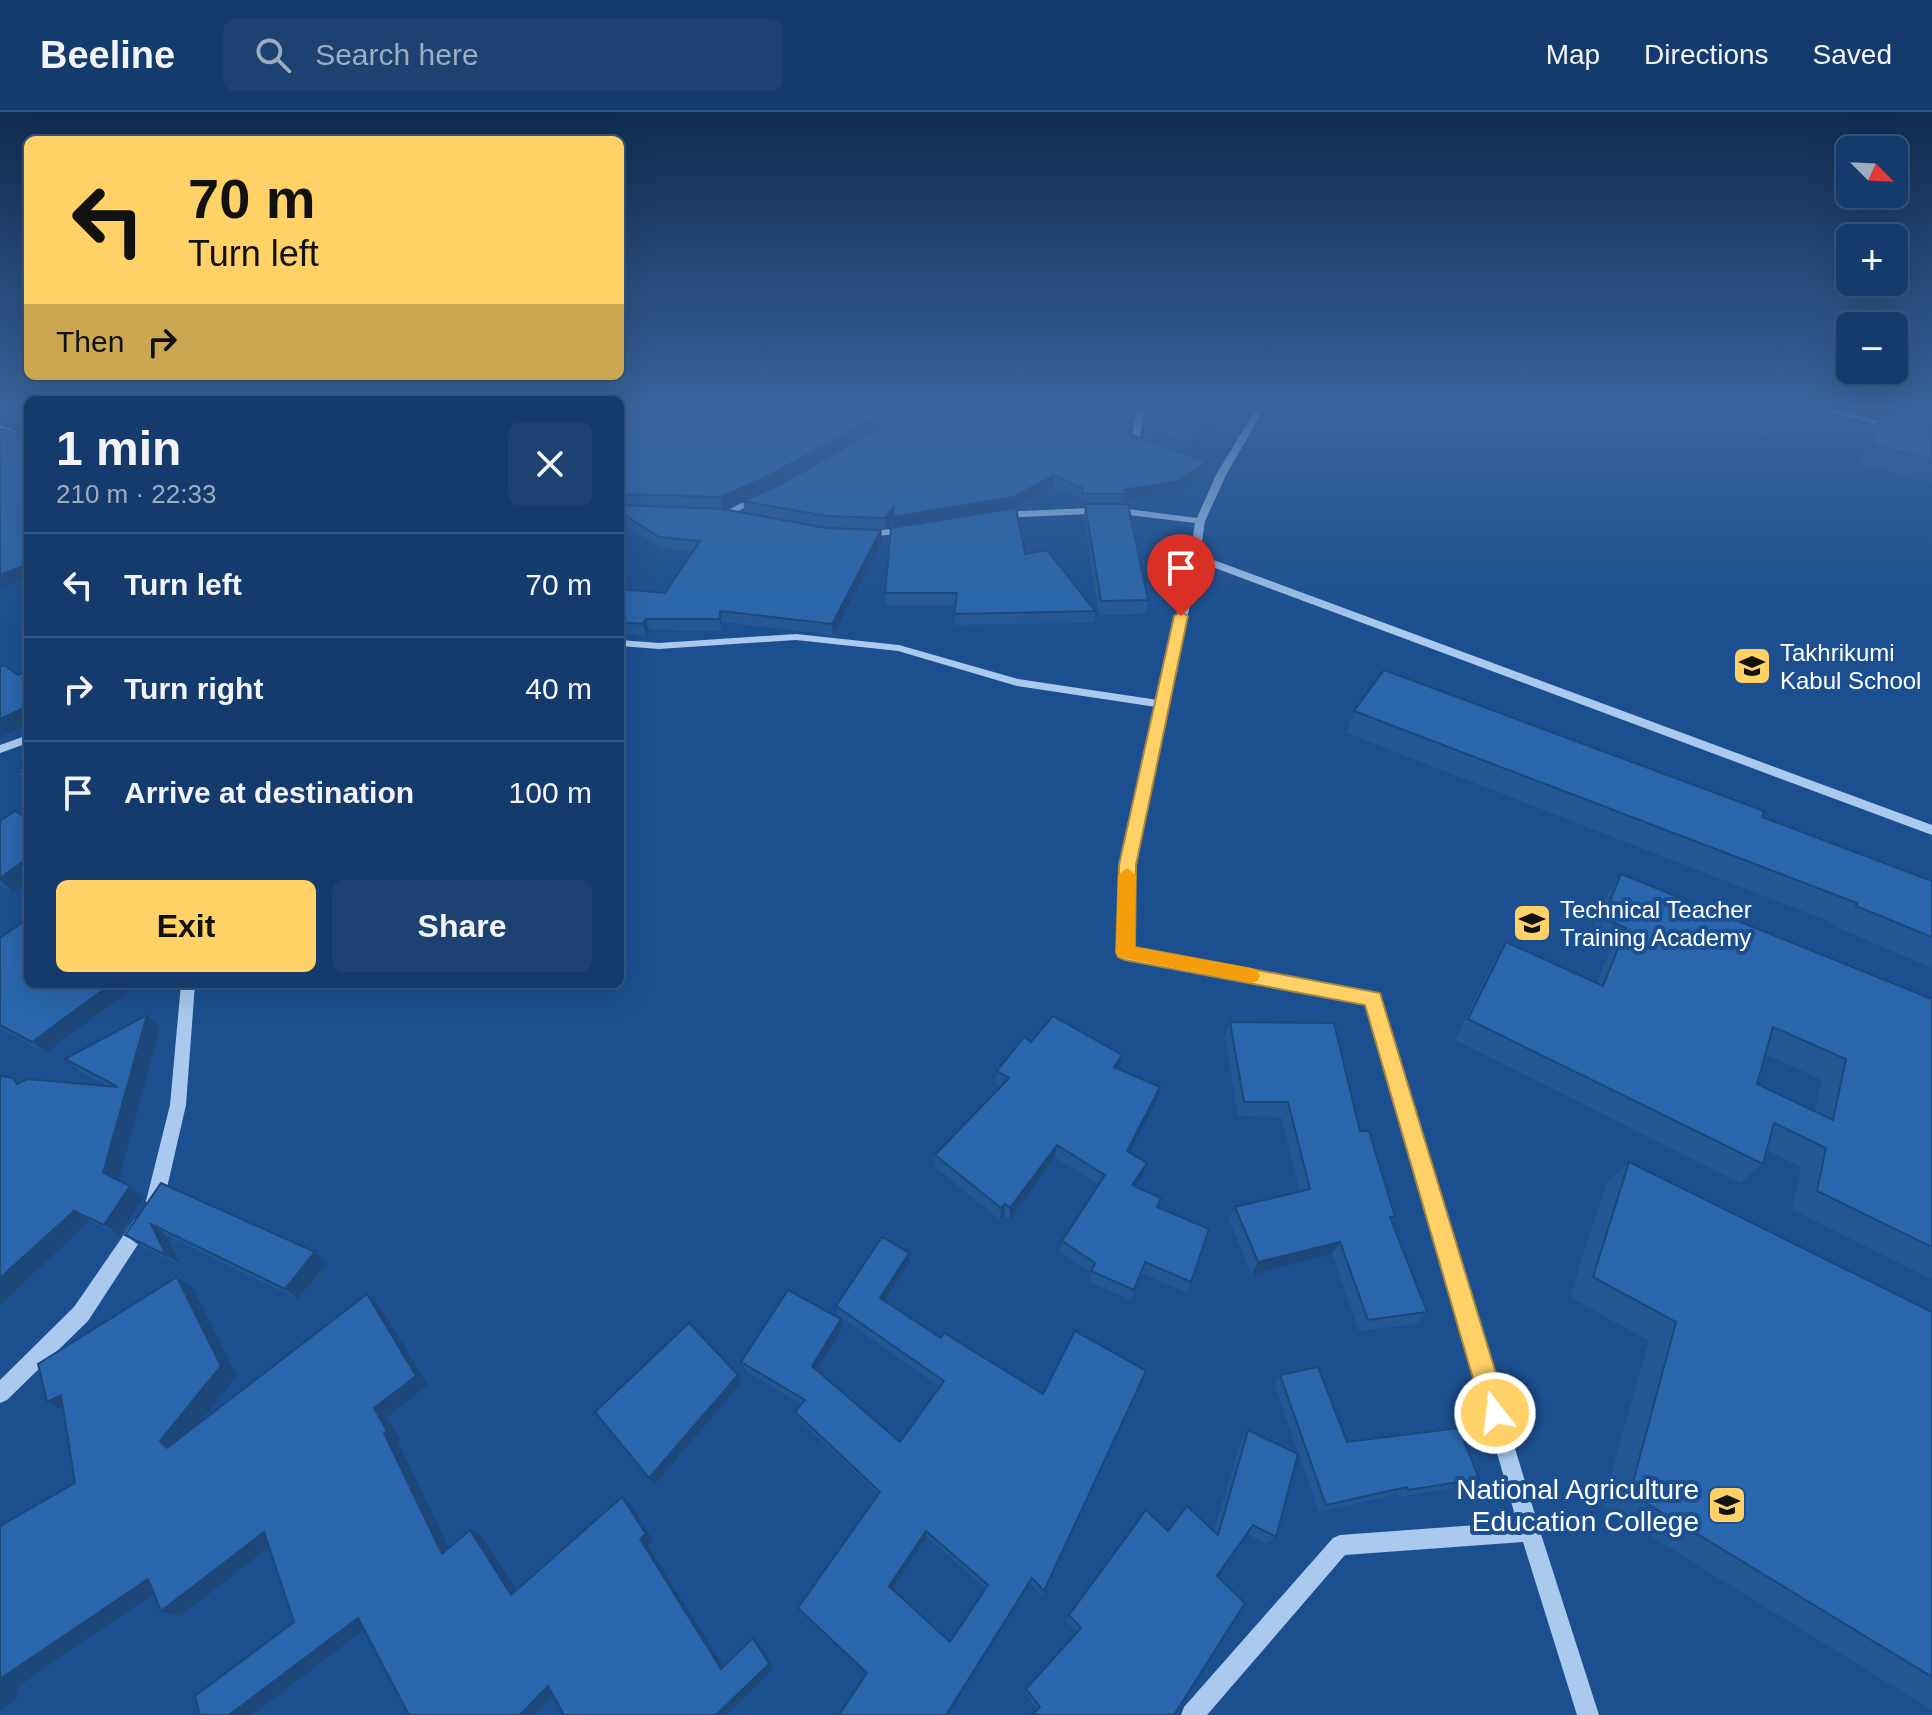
<!DOCTYPE html>
<html lang="en">
<head>
<meta charset="utf-8">
<style>
  :root { --surface:#143b6b; --page:#1d4271; --text:#f1f3f6; --muted:#9dadc1; --line:#33557e; --accent:#ffd166 }
  body { margin:0; font-family:Helvetica,sans-serif; background:var(--page); color:var(--text); height:100vh; display:flex; flex-direction:column; font-size:30px; white-space:nowrap }
  * { box-sizing:border-box; margin:0 }
  p { font-size:26px; color:var(--muted) }
  .icon { flex:none; width:44px; height:44px; fill:none; stroke:currentColor; stroke-width:2; stroke-linecap:round; stroke-linejoin:round }
  .map { position:relative; flex:1; overflow:hidden }
  .details { position:absolute; left:24px; top:284px; width:600px; height:592px; display:flex; flex-direction:column; background:var(--surface); border-radius:12px; box-shadow:0 8px 32px #0002,0 0 0 2px var(--line) }
  .details>* { flex:none }
  .banner { position:absolute; left:24px; top:24px; width:600px; height:244px; border-radius:12px; box-shadow:0 8px 32px #0002,0 0 0 2px var(--line); background:#ffd166; color:#111; overflow:hidden }
  .needle { width:52px; rotate:114deg }
  .fabs { position:absolute; left:1836px; top:24px; display:grid; gap:16px }
  .fabs a { display:grid; place-items:center; width:72px; height:72px; border-radius:12px; background:var(--surface); box-shadow:0 8px 32px #0002,0 0 0 2px var(--line); font-size:40px }
  .pin { position:absolute; display:grid; place-items:center; width:68px; height:68px; color:#fff; margin:-82px -34px; border-radius:50% 50% 50% 0; rotate:-45deg; box-shadow:0 0 8px #0007 }
  .pin .icon { rotate:45deg }
  .me { position:absolute; width:88px; margin:-44px; rotate:344deg; stroke-linejoin:round; filter:drop-shadow(0 0 6px #0008) }
  .turn { display:flex; align-items:center; gap:28px; height:168px; padding:0 32px; font-size:36px }
  .turn .icon { width:104px; height:104px; stroke-width:2.5 }
  .turn b { display:block; font-size:56px; line-height:68px }
  .then { display:flex; align-items:center; height:76px; padding:0 32px; background:#0003; gap:16px; font-size:30px }
  .round { display:grid; place-items:center; flex:none; width:84px; height:84px; border-radius:12px; background:var(--page) }
  .overview { display:flex; align-items:center; justify-content:space-between; height:136px; padding:0 32px }
  h1 { font-size:48px; font-weight:600; line-height:60px }
  .primary-button { display:flex; gap:16px; margin-top:auto; padding:16px 32px }
  .primary-button a { flex:1; height:92px; border-radius:12px; background:var(--accent); color:#111; font-size:32px; font-weight:600; line-height:92px; text-align:center }
  .primary-button a+a { background:var(--page); color:var(--text) }
  ul { padding:0; list-style:none }
  li { display:flex; align-items:center; gap:24px; height:104px; padding:0 32px; border-top:2px solid var(--line) }
  li div { flex:1 }
  li b { display:block; font-size:30px }
  li em { font-style:normal }
  header { display:flex; align-items:center; gap:48px; box-sizing:border-box; height:112px; padding:0 40px; background:var(--surface); border-bottom:2px solid var(--line) }
  header strong { font-size:38px }
  nav { display:flex; gap:44px; margin-inline-start:auto; font-size:28px }
  .search { width:560px; height:72px; background:var(--page); display:flex; align-items:center; gap:20px; box-sizing:border-box; padding:0 28px; border-radius:12px; color:var(--muted); font-size:30px }
  .map>svg:first-child { display:block }
  .lines { fill:none; stroke-linecap:round; stroke-linejoin:round }
  .minor { fill:#a9c9ee; fill-rule:evenodd }
  .wall { fill:#245895; fill-rule:evenodd }
  .shaded-wall { fill:#1d4779 }
  .building { fill:#2a66ad; stroke:#1d4779; stroke-width:2; fill-rule:evenodd }
  .route { fill:#ffd166; stroke:#a68842; stroke-width:2 }
  .slow { fill:#f59e0b }
  .labels { text-anchor:middle; dominant-baseline:central; stroke-width:8; stroke-linejoin:round; paint-order:stroke }
  .poi-label { font-size:24px; fill:#fff; stroke:#1b4f8f; text-anchor:start }
  .near-poi-label { font-size:28px; fill:#fff; stroke:#1b4f8f; text-anchor:end }
</style>
</head>
<body>
<header>
<strong>Beeline</strong>
<div class="search"><svg class="icon" aria-label="search" viewBox="0 0 24 24"><circle cx="10" cy="10" r="6"/><path d="M15 15l6 6"/></svg>Search here</div>
<nav><a>Map</a><a>Directions</a><a>Saved</a></nav>
</header>
<div class="map">
<svg width="1932" height="1603" viewBox="0 0 1932 1603">
  <rect width="100%" height="100%" fill="#1b4f8f"/>
  <g class="lines">
    <!-- minor -->
    <g class="minor">
      <path d="M1138 292H1146L1139 330 1135 333 1131 330Z"/>
      <path d="M1259 292H1267L1227 361 1205 409 1200 443 1932 713V723L1199 450 1135 753 1132 836 1378 883 1540 1419 1599 1603H1577L1523 1430 1345 1443 1207 1603H1181L1184 1595 1333 1426 1340 1423 1517 1410 1367 892 1125 846 1120 844 1118 840 1121 753 1156 595 1017 574 898 539 796 528 659 537 620 534V528L659 531 796 522 899 533 1018 567 1158 588 1190 445 1195 411 1112 401 1001 406 996 403 1001 400 1112 395 1197 406 1217 361Z"/>
      <path d="M1796 292H1810L1897 313 1893 316Z"/>
      <path d="M0 313 28 325V331L0 319Z"/>
      <path d="M756 384 764 386 728 404 720 402Z"/>
      <path d="M910 416 913 417V421L863 425 858 422 863 419Z"/>
      <path d="M28 623V631L0 641V633Z"/>
      <path d="M181 872H195L186 993 164 1089 161 1095 155 1097 149 1095 146 1089 170 993Z"/>
      <path d="M140 1106 146 1108 149 1114 146 1120 88 1209 7 1288 0 1291V1268L74 1195 134 1108Z"/>
    </g>
  </g>
  <!-- wall -->
  <g class="wall">
    <path d="M620 292 770 375 723 396 620 393Z"/>
    <path d="M923 292H1135L1129 322 1143 327 1148 292H1236L1185 342 1205 361 1176 380 1124 389V392L1148 488 1146 502 1099 503 1084 405 1085 393H1082L1081 387 1053 374 1014 396 893 416V407L886 417 827 415 745 400 743 389 777 374Z"/>
    <path d="M1730 292 1788 309 1777 327 1718 313Z"/>
    <path d="M1879 307 1932 320V371L1860 352 1866 326Z"/>
    <path d="M620 393 826 416 881 418 882 429 833 523 722 510V519L649 518 646 524 620 521V477L665 481 693 439 662 436 620 410Z"/>
    <path d="M1025 442 1095 499 1094 511 955 513V493H886L885 481Z"/>
    <path d="M1354 599 1762 705 1932 769V856L1836 815V812L1347 621Z"/>
    <path d="M28 649V672L17 660Z"/>
    <path d="M28 707V769L13 780 0 774V709Z"/>
    <path d="M1621 762 1932 887V1167L1792 1097 1801 1055 1767 1038 1763 1052 1740 1071 1455 928 1493 852 1506 830 1597 871 1610 838 1587 828 1606 784ZM1765 942 1822 968 1815 999 1757 972Z"/>
    <path d="M0 826 28 872H139L46 941 0 917Z"/>
    <path d="M1230 910 1360 1019 1395 1105 1391 1110 1427 1200 1416 1212 1359 1219 1332 1142 1252 1163 1229 1108 1235 1095 1300 1079 1281 1005 1238 1004 1225 925Z"/>
    <path d="M160 916 119 1069 130 1074 144 1085 119 1123 90 1109 0 1193V964L13 966 20 971 108 974 79 959 65 947Z"/>
    <path d="M1031 930 1119 957 1160 975 1157 988 1130 1041 1147 1051 1143 1063 1136 1075 1158 1095 1191 1170 1187 1181 1141 1161 1131 1188 1089 1170 1091 1161 1060 1140 1062 1129 1099 1073 1055 1045 1010 1108 1004 1104 1000 1108 935 1055V1043L1001 975 996 972 997 959Z"/>
    <path d="M1629 1050 1932 1200V1598L1602 1394 1649 1229 1570 1185 1606 1072Z"/>
    <path d="M161 1071 327 1151 298 1187 166 1123 181 1153 140 1134 125 1123Z"/>
    <path d="M909 1141 910 1150 885 1190 941 1226 1043 1282 1146 1259 1043 1484 1030 1471 948 1603H839L867 1562 798 1496 878 1382 798 1307 795 1300 801 1292 746 1259 741 1250 843 1215 817 1258 900 1330 940 1275 838 1203 836 1194ZM927 1425 986 1476 950 1530 892 1477Z"/>
    <path d="M1280 1263 1347 1330 1479 1367 1468 1374 1399 1385 1398 1382 1319 1400 1274 1272Z"/>
    <path d="M1248 1318 1276 1425 1267 1432 1247 1422 1037 1598 1025 1580 1026 1577 1077 1520 1066 1509 1069 1503 1168 1419H1214L1241 1328Z"/>
  </g>
  <!-- shaded-wall -->
  <g class="shaded-wall">
    <path d="M900 292H919L770 375 723 396 721 385Z"/>
    <path d="M1227 292H1236L1185 342 1187 331Z"/>
    <path d="M1095 299 1094 309 1083 313 1084 302Z"/>
    <path d="M1207 350 1205 361 1176 380 1124 389V378Z"/>
    <path d="M1054 363 1053 374 1014 396 893 416V407L886 417 885 406 894 394Z"/>
    <path d="M881 418 882 429 833 523 832 512Z"/>
    <path d="M28 452V466L0 477V463Z"/>
    <path d="M720 499 722 510V519L720 507Z"/>
    <path d="M646 507 649 518 646 524 643 512Z"/>
    <path d="M28 594V612L0 625V607Z"/>
    <path d="M28 746V769L13 780 0 768V766Z"/>
    <path d="M111 872H139L46 941 32 930Z"/>
    <path d="M147 903 160 916 118 1072 103 1061Z"/>
    <path d="M1122 943 1119 956 1111 968 1114 955Z"/>
    <path d="M1160 975 1157 988 1124 1052 1127 1039Z"/>
    <path d="M1057 1033 1055 1045 1010 1108V1096Z"/>
    <path d="M1147 1051 1143 1063 1129 1085 1132 1073Z"/>
    <path d="M130 1074 144 1085 119 1123 104 1113Z"/>
    <path d="M1005 1092 1004 1104 1000 1108 1001 1096Z"/>
    <path d="M74 1099 90 1109 0 1193V1166Z"/>
    <path d="M151 1112 166 1123 181 1153 166 1143Z"/>
    <path d="M1340 1130 1332 1142 1252 1163 1258 1150Z"/>
    <path d="M315 1140 327 1151 298 1187 285 1177Z"/>
    <path d="M909 1141 910 1150 881 1195 880 1186Z"/>
    <path d="M177 1165 193 1176 237 1264 178 1337 167 1336 160 1329Z"/>
    <path d="M367 1182 379 1193 428 1273 387 1305 400 1327 398 1330 455 1448 442 1442 384 1321 374 1296Z"/>
    <path d="M841 1207 843 1215 815 1262 812 1254Z"/>
    <path d="M738 1263 742 1270 655 1372 649 1366Z"/>
    <path d="M61 1283 68 1300 47 1290Z"/>
    <path d="M622 1385 630 1392 653 1428 648 1434 727 1560 721 1557 640 1427Z"/>
    <path d="M470 1418 482 1424 522 1488 511 1483Z"/>
    <path d="M926 1419 927 1425 891 1479 889 1474Z"/>
    <path d="M264 1420 280 1426 181 1504 161 1499Z"/>
    <path d="M1032 1466 1030 1471 948 1603H946Z"/>
    <path d="M148 1467 168 1472 16 1576 18 1585 0 1598V1567Z"/>
    <path d="M358 1506 373 1511 252 1603H229Z"/>
    <path d="M753 1526 759 1531 774 1556 726 1603H716Z"/>
    <path d="M548 1574 559 1577 534 1603H520Z"/>
  </g>
  <!-- building -->
  <g class="building">
    <path d="M620 292H900L768 364 721 385 620 382Z"/>
    <path d="M923 292H1134L1130 311 1095 299 1084 302 1086 306 1207 350 1178 369 1124 378 1125 382H1083L1082 376 1054 363 1014 385 893 405 894 394 885 406 826 404 743 389 777 374Z"/>
    <path d="M1149 292H1227L1187 331 1145 316Z"/>
    <path d="M1730 292H1795L1788 309 1728 294Z"/>
    <path d="M28 305V452L0 463V318L3 317 22 324 24 315 17 310Z"/>
    <path d="M1879 307 1932 320V348L1873 333Z"/>
    <path d="M1085 392H1128L1148 488 1101 489Z"/>
    <path d="M620 393 723 397 826 416 881 418 832 512 720 499V507H646L643 512 620 510V477L665 481 700 429 659 425 620 400Z"/>
    <path d="M1016 396 1025 442 1047 438 1095 499 954 502 957 481H885L891 416Z"/>
    <path d="M4 553 18 563 28 558V594L0 607V555Z"/>
    <path d="M1384 558 1764 699 1762 705 1932 769V825L1856 794 1857 791 1354 599Z"/>
    <path d="M28 649V661L17 660Z"/>
    <path d="M15 699 28 707V746L0 766V709Z"/>
    <path d="M1621 762 1932 887V1135L1817 1079 1826 1036 1774 1011 1763 1052 1468 907 1506 830 1603 874 1626 816 1603 806ZM1773 915 1846 947 1833 1008 1757 972Z"/>
    <path d="M28 807V872H111L32 930 0 913V826Z"/>
    <path d="M147 903 103 1061 130 1074 104 1113 74 1099 0 1166V964L13 966 17 972 27 967 118 975 65 947Z"/>
    <path d="M1053 904 1122 943 1114 955 1160 975 1127 1039 1147 1051 1132 1073 1161 1086 1157 1095 1209 1117 1191 1170 1145 1150 1134 1178 1091 1159 1095 1151 1062 1129 1105 1063 1057 1033 1010 1096 1005 1092 1001 1096 935 1043 1009 966 997 959 1024 925 1031 930Z"/>
    <path d="M1230 910 1334 911 1360 1019H1369L1395 1105H1390L1427 1200 1368 1208 1340 1130 1258 1150 1235 1095 1310 1077 1288 990H1244Z"/>
    <path d="M1629 1050 1932 1200V1565L1630 1381 1676 1210 1593 1165Z"/>
    <path d="M161 1071 315 1140 285 1177 151 1112 166 1143 125 1123Z"/>
    <path d="M882 1125 909 1141 880 1186 941 1226 944 1221 1043 1282 1075 1219 1146 1259 1044 1479 1032 1466 946 1603H839L867 1561 798 1496 880 1380 795 1300 805 1288 741 1250 788 1178 841 1207 812 1254 900 1330 944 1269 836 1194ZM926 1419 988 1473 950 1530 889 1474Z"/>
    <path d="M177 1165 221 1254 160 1329 167 1336 367 1182 416 1264 374 1296 387 1319 384 1321 442 1442 470 1418 511 1483 622 1385 646 1422 640 1427 721 1557 753 1526 769 1552 716 1603H564L548 1574 520 1603H409L358 1506 229 1603H200L195 1584 294 1510 264 1420 161 1499 148 1467 0 1567V1414L75 1371 61 1283 47 1290 38 1252Z"/>
    <path d="M689 1211 738 1263 649 1366 595 1300Z"/>
    <path d="M1318 1255 1347 1330 1459 1316 1479 1367 1408 1378 1407 1375 1326 1393 1280 1263Z"/>
    <path d="M1248 1318 1298 1342 1276 1425 1253 1413 1217 1464 1245 1491 1174 1603H1032L1040 1595 1026 1577 1081 1516 1069 1503 1146 1398 1168 1419 1187 1394 1218 1423Z"/>
  </g>
  <!-- sky -->
  <linearGradient id="sky" x2="0" y2="1"><stop stop-color="#0f2b4f"/><stop offset="0.57" stop-color="#39639b"/><stop offset="1" stop-color="#39639b" stop-opacity="0"/></linearGradient>
  <rect width="1932" height="516" fill="url(#sky)"/>
  <!-- route -->
  <path class="route" d="M1181 500 1188 504 1136 753 1135 835 1380 881 1508 1301 1504 1310 1495 1313 1486 1310 1483 1301 1365 893 1125 848 1118 845 1116 840 1119 753 1174 504Z"/>
  <!-- slow -->
  <path class="slow" d="M1127 756 1136 763 1135 835 1251 856 1257 858 1260 864 1257 869 1251 871 1118 845 1116 840 1118 763Z"/>
  <!-- icons -->
  <defs>
    <g id="school-square" transform="scale(2)"><rect x="-9" y="-9" width="18" height="18" rx="4" fill="#ffd166" stroke="#1b4f8f"/><path d="M0-5L7-2L0 1L-7-2ZM-4 1L0 2.5L4 1V4Q0 6-4 4Z" fill="#111"/></g>
    <g id="university-square" transform="scale(2)"><rect x="-9" y="-9" width="18" height="18" rx="4" fill="#ffd166" stroke="#1b4f8f"/><path d="M0-5L7-2L0 1L-7-2ZM-4 1L0 2.5L4 1V4Q0 6-4 4Z" fill="#111"/></g>
  </defs>
  <g fill-rule="evenodd">
    <use href="#school-square" x="1752" y="554"/>
    <use href="#university-square" x="1532" y="811"/>
    <use href="#university-square" x="1727" y="1393"/>
  </g>
  <g class="labels">
    <!-- poi labels -->
    <g class="poi-label">
      <text x="1780" y="540">Takhrikumi<tspan x="1780" dy="28">Kabul School</tspan></text>
      <text x="1560" y="797">Technical Teacher<tspan x="1560" dy="28">Training Academy</tspan></text>
    </g>
    <!-- near-poi labels -->
    <g class="near-poi-label">
      <text x="1699" y="1377">National Agriculture<tspan x="1699" dy="32">Education College</tspan></text>
    </g>
  </g>
</svg>
<div class="fabs">
<a><svg class="needle" viewBox="-14 -14 28 28"><path d="M0-13l5 13h-10z" fill="#e53935"/><path d="M0 13l5-13h-10z" fill="#9dadc1"/></svg></a>
<a>+</a>
<a>−</a>
</div>
<div class="pin" style="left:1181px;top:504px;background:#d93025"><svg class="icon" aria-label="arrive" viewBox="0 0 24 24"><path d="M6 21V4h12l-3 4 3 4H6"/></svg></div>
<svg class="me" style="left:1495px;top:1301px" viewBox="-20 -20 40 40"><circle r="17" fill="#ffd166" stroke="#fff" stroke-width="3"/><path d="M0-11L8 9 0 5-8 9z" fill="#fff"/></svg>
<div class="banner">
<div class="turn"><svg class="icon" aria-label="left" viewBox="0 0 24 24"><path d="M17 20v-9H6M10 6l-5 5 5 5"/></svg><div><b>70 m</b>Turn left</div></div>
<div class="then">Then<svg class="icon" aria-label="right" viewBox="0 0 24 24"><path d="M7 20v-9h11M14 6l5 5-5 5"/></svg></div>
</div>
<section class="details">
<div class="overview"><div><h1>1 min</h1><p>210 m · 22:33</p></div><a class="round"><svg class="icon" aria-label="close" viewBox="0 0 24 24"><path d="M6 6l12 12M18 6L6 18"/></svg></a></div>
<ul>
<li><svg class="icon" aria-label="left" viewBox="0 0 24 24"><path d="M17 20v-9H6M10 6l-5 5 5 5"/></svg><div><b>Turn left</b></div><em>70 m</em></li>
<li><svg class="icon" aria-label="right" viewBox="0 0 24 24"><path d="M7 20v-9h11M14 6l5 5-5 5"/></svg><div><b>Turn right</b></div><em>40 m</em></li>
<li><svg class="icon" aria-label="arrive" viewBox="0 0 24 24"><path d="M6 21V4h12l-3 4 3 4H6"/></svg><div><b>Arrive at destination</b></div><em>100 m</em></li>
</ul>
<div class="primary-button"><a>Exit</a><a>Share</a></div>
</section>
</div>
</body>
</html>
